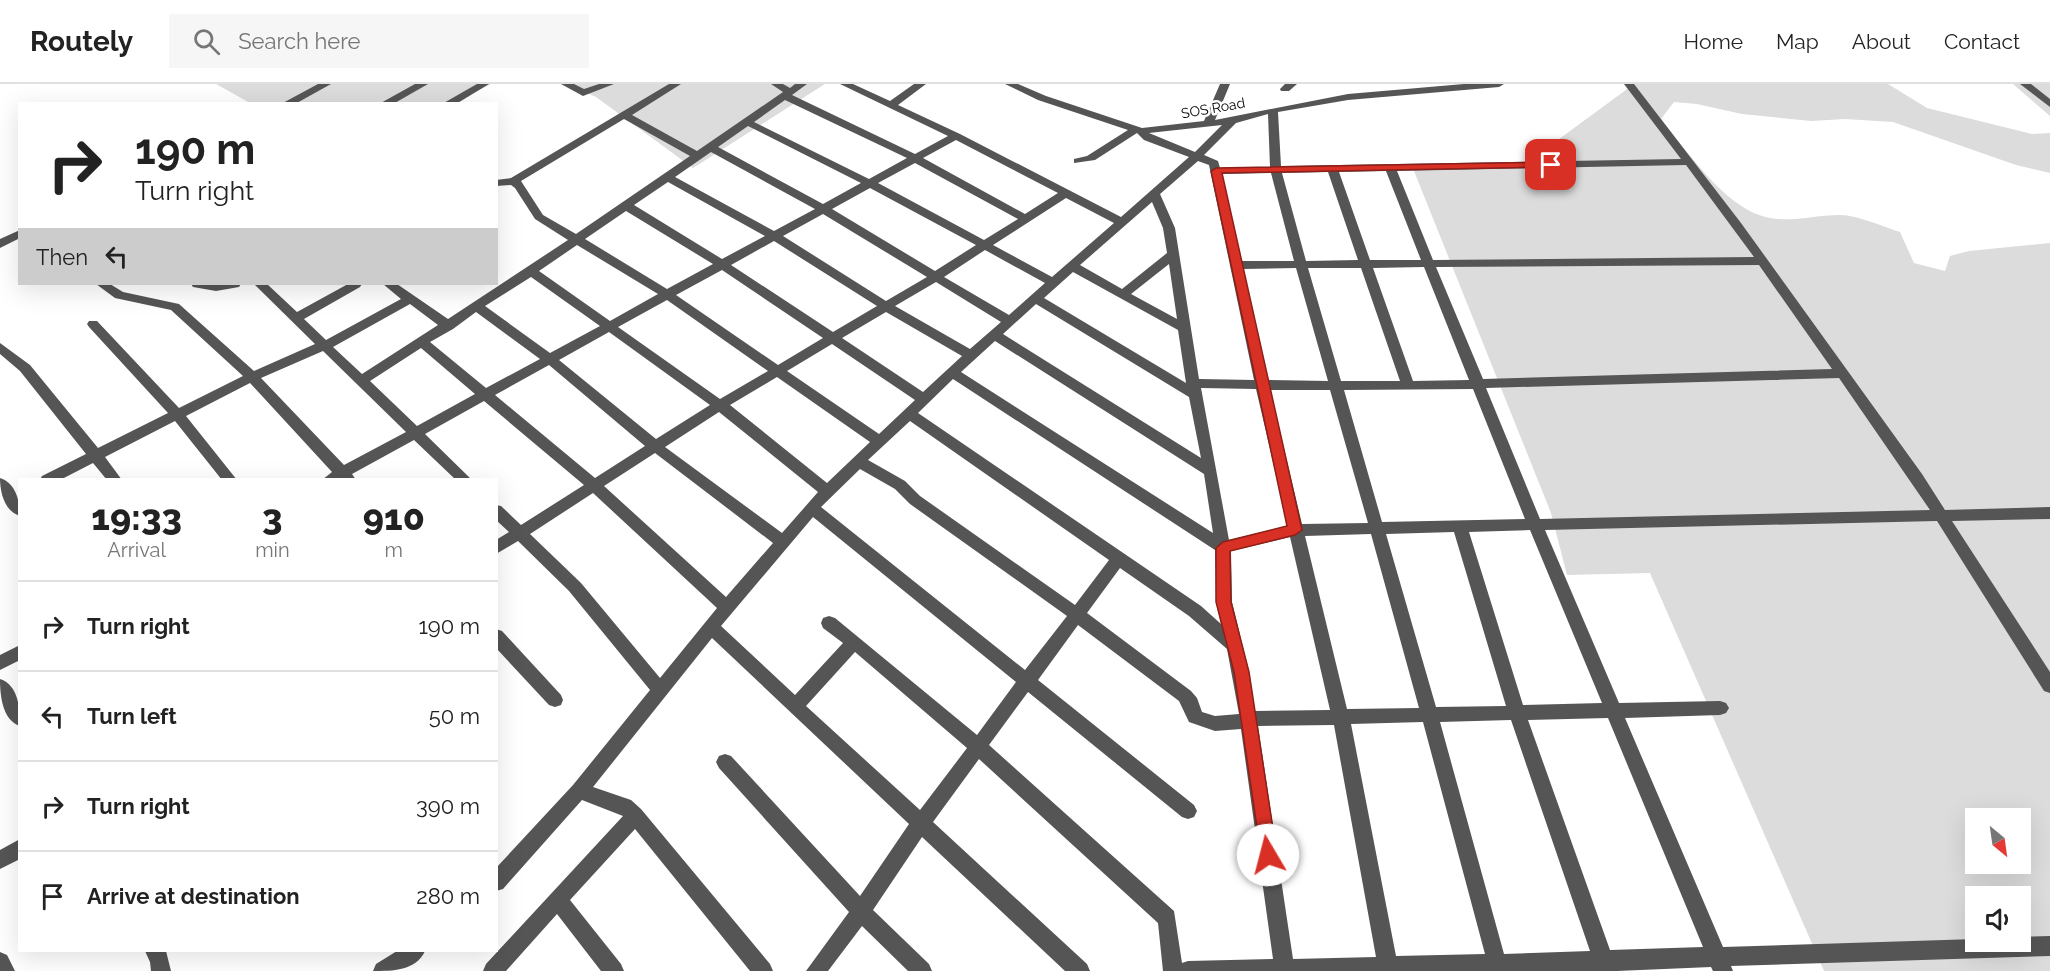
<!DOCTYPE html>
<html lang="en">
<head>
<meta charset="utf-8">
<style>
  :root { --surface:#fff; --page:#f6f6f6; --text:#222; --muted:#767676; --line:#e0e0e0 }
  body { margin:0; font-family:Raleway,sans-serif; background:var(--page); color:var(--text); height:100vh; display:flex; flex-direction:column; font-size:22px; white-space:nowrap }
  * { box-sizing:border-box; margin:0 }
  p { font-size:20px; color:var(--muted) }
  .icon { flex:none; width:33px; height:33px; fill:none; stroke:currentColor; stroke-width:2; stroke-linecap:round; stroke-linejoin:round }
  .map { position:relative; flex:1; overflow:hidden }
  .side { position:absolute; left:18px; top:394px; width:480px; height:474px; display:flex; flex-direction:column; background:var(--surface); border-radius:0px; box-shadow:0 6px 24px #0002 }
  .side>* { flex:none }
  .guide { position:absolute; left:18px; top:18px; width:480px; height:183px; border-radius:0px; box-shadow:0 6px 24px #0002; background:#fff; color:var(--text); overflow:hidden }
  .needle { width:39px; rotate:151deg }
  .fabs { position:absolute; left:1965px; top:724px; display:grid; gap:12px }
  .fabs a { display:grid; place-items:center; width:66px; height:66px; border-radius:0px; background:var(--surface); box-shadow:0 6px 24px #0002; font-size:30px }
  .pin { position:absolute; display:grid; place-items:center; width:51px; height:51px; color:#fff; margin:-26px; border-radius:12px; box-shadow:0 3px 9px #0006 }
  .me { position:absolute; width:66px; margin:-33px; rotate:352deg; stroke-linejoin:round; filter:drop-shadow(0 0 4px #0008) }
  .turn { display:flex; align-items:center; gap:21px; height:126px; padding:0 18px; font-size:27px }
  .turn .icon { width:78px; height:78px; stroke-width:2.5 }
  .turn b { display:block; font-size:42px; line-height:51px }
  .then { display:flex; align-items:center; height:57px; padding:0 18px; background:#0003; gap:12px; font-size:22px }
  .eta { display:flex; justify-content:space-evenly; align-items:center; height:102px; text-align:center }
  .eta b { font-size:36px; font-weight:800; line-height:42px }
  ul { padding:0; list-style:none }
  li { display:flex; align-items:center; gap:18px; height:90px; padding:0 18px; border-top:2px solid var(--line) }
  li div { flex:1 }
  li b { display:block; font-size:22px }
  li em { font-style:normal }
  header { display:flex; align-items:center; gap:36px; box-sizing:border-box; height:84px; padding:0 30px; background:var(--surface); border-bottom:2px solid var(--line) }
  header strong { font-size:28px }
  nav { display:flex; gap:33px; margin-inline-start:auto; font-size:21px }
  .search { width:420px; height:54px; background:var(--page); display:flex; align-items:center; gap:15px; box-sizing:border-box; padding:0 21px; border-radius:0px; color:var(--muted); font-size:22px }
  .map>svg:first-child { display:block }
  .green { fill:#dcdcdc; fill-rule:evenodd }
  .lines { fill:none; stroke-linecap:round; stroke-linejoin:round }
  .minor { fill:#555; fill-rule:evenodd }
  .route { fill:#d93025; stroke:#8d1f18; stroke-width:1.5 }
  .labels { text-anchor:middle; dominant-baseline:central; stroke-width:5; stroke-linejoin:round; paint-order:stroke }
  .far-street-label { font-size:14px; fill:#000; stroke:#fff }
</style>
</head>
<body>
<header>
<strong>Routely</strong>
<div class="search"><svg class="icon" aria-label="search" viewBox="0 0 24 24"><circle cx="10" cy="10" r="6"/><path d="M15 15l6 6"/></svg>Search here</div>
<nav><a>Home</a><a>Map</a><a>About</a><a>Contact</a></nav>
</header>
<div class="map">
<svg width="2050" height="887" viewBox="0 0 2050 887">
  <rect width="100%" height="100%" fill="#fff"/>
  <!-- green -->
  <g class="green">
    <path d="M216 0H491L451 20 250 19Z"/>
    <path d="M566 0H825L693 84 596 13Z"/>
    <path d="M1634 0H1888L1927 24 2032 50 2050 49V89L2016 81 1893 38 1845 35 1811 37 1742 30 1697 20 1674 18 1661 35C1685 65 1724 121 1762 132 1787 140 1813 131 1839 131 1855 130 1884 143 1900 148L1914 179 1945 187 1950 172 1969 167 2050 159V887H1824L1650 489 1567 491 1551 429 1412 82 1521 83ZM1976 735H2020V780H1976ZM1976 813H2020V858H1976Z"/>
    <path d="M2013 0H2050V32Z"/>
  </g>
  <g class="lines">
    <!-- minor -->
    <g class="minor">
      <path d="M318 0H331L295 20H281Z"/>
      <path d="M415 0H428L393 20H379Z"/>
      <path d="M477 0H489L456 20H442Z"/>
      <path d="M561 0H574L584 5 599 0H614L583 12Z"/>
      <path d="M669 0H681L632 31 697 67 783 8 771 0H783L790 4 795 0H807L792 11 915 70 948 52 840 0H853L890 17 914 0H926L898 21 960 50 1121 133 1189 73 1144 56 1137 49 1095 76 1074 79V75L1087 72 1128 46 1038 16 1005 0H1018L1046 12 1142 44 1204 37 1220 0H1230L1215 36 1348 10 1464 0H1504L1499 3 1348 16 1278 28 1281 82 1681 75 1624 0H1634L1741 139 1922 390 1945 426 2050 423V435L1952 437 2050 588V609L2044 607 1937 437 1545 446 1619 619 1720 617 1726 619 1729 624 1726 629 1720 631 1625 634 1723 863 1976 855V858H2020V853L2050 852V872L1731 882 1733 887H1713L1711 883 1617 887H1163L1158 839 979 675 933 738 1087 880 1090 887H1065L922 753 873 826 929 880 932 887H908L862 842 828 887H806L849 828 719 684 716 678 719 672 725 670 731 672 860 812 909 740 712 554 593 703 631 716 641 725 770 880 773 887H750L635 745 570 816 621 880 624 887H601L557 830 506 887H483L486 880 623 732 582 716 503 805 496 807V784L573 701 650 606 569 507 518 457 496 470V456L509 448 496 436V421L501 422 521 441 584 401 484 317 425 350 472 396H456L414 356 352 390 356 396H322L332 388 250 299 186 332 237 396H222L175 337 105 373 122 396H107L93 379 60 396H40L42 392 86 370 20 287 0 270V259L30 281 98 364 168 329 89 243 87 240 89 237H97L179 324 243 292 171 226 115 214 96 200H110L123 208 179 220 254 287 315 260 254 200H267L297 228 348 200H362L360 203 304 235 326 256 401 215 383 200H397L448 235 568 156 535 135 515 104 511 101 496 102V96L511 94ZM785 16 907 74 869 95 754 38ZM1268 30 1270 83 1220 84 1218 77 1204 71 1236 39ZM624 35 690 72 576 150 543 131 521 97ZM1222 41 1195 68 1149 49ZM748 42 861 99 823 120 718 63ZM956 56 1058 109 1025 130 923 74ZM711 68 815 125 774 147 675 93ZM1198 77 1209 81 1254 296 1199 295 1175 144 1160 110ZM915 79 1018 135 984 156 878 99ZM1686 81 1754 173 1433 176 1397 87ZM1386 87 1421 176H1370L1339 88ZM1328 88 1358 176 1306 177 1282 89ZM1271 89 1294 177H1241L1222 90ZM668 98 765 152 722 175 634 121ZM870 104 976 161 935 187 832 125ZM1066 114 1114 139 1052 193 993 161ZM1152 118 1163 144 1167 169 1122 205 1080 181ZM626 127 713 180 667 205 585 155ZM823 130 927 193 886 217 783 152ZM774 157 877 222 833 248 731 181ZM577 161 658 210 610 237 539 187ZM985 166 1045 199 1009 231 944 193ZM1169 180 1177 235 1131 210ZM1759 181 1832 285 1483 295 1436 183ZM1424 183 1469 296 1413 297 1373 184ZM1296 184 1328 297 1268 296 1243 185ZM1308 184H1361L1400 297H1341ZM722 186 823 254 778 281 676 211ZM1073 188 1178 246 1186 299 1044 214ZM531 193 600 242 550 269 485 222ZM936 198 1001 238 970 265 895 222ZM667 216 768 287 720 315 618 243ZM410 220 438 241 362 290 333 263ZM1036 220 1189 313 1201 374 1003 250ZM476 228 540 275 486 304 430 258 453 245ZM886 228 962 272 923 308 842 254ZM609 248 710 321 656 355 559 276ZM995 257 1204 390 1213 449 961 288ZM832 260 915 316 879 350 787 287ZM421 264 475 310 417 342 370 297ZM323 267 406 348 344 381 261 294ZM549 281 645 362 595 394 495 311ZM777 293 870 358 827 399 730 321ZM1839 294 1930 426 1540 435 1486 304ZM953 295 1215 466 1216 518 1221 540 1201 522 918 329ZM1201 304 1256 305 1288 442 1229 456ZM1473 305 1525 435 1382 438 1344 306ZM1270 306H1330L1368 439 1302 440ZM719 328 818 408 782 449 665 363ZM910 337 1109 476 1075 521 920 412 905 397 868 376ZM655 369 773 459 726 513 604 402ZM860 385 895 405 910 420 1067 532 1025 586 821 423ZM593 409 717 524 660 594 581 499 530 450ZM813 433 1016 598 977 651 835 534 829 532 823 534 821 539 823 544 843 559 795 611 721 542ZM1530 446 1602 619 1523 621 1469 448ZM1454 448 1506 622 1436 623 1386 450ZM1371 450 1419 624 1347 625 1305 452ZM1290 453 1330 626 1255 627 1249 588 1232 518 1231 467ZM1120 484 1189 532 1227 565 1239 630 1215 632 1202 628 1197 614 1191 607 1087 529ZM1078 541 1179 617 1189 638 1215 647 1241 645 1273 875 1188 877 1182 879 1174 827 989 661 1028 608 1182 733 1188 735 1194 733 1197 727 1194 721 1038 596ZM855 568 967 664 920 726 806 622ZM1608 634 1703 863 1610 866 1528 636ZM1511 636 1590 867 1504 870 1440 638ZM1423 638 1485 870 1396 872 1351 640ZM1334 641 1376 873 1293 875 1258 642Z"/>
      <path d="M1285 0H1297L1289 7H1281L1280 5Z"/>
      <path d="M2020 0H2031L2050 15V23Z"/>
      <path d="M20 146V154L0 164V155Z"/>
      <path d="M191 200H241L239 203 216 207 193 203Z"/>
      <path d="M0 394C16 399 20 418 20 432 4 427 0 408 0 394Z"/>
      <path d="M496 545 502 547 561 611 563 616 561 621 555 623 549 621 496 564Z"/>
      <path d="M20 561V576L0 586V571Z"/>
      <path d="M0 595C19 601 20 626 20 642 2 636 0 611 0 595Z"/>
      <path d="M20 755V775L0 785V766Z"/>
      <path d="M145 867H166L171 887H151L150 878Z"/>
      <path d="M397 867H425C416 887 392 887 373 887L376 880Z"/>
      <path d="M0 868 7 871 15 887H0Z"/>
    </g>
  </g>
  <!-- route -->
  <path class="route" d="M1551 78 1554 79V83L1222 89 1302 446 1295 451 1230 467 1231 518 1249 588 1277 771 1274 777 1268 779 1262 777 1234 588 1216 518V464L1223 458 1287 442 1211 87 1216 84Z"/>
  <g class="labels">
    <!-- far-street labels -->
    <g class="far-street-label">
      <text transform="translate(1213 24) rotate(-10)">SOS Road</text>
    </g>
  </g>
</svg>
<div class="fabs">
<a><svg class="needle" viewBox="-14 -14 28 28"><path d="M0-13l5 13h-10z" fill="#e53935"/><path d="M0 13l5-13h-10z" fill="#767676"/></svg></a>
<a><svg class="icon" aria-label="sound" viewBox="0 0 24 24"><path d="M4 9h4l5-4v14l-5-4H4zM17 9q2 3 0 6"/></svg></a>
</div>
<div class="pin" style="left:1551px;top:81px;background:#d93025"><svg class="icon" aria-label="arrive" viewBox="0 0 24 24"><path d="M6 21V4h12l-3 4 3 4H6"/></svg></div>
<svg class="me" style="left:1268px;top:771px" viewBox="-20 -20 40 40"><circle r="19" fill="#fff"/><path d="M0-13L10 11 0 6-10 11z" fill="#d93025"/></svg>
<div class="guide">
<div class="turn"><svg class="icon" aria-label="right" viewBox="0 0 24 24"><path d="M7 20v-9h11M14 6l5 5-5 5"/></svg><div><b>190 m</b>Turn right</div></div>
<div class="then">Then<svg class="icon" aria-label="left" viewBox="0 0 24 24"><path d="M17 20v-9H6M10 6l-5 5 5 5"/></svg></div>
</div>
<section class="side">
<div class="eta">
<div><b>19:33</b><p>Arrival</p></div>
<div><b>3</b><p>min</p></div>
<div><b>910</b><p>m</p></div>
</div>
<ul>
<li><svg class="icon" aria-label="right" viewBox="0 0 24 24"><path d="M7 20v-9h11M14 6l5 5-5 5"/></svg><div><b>Turn right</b></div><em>190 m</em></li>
<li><svg class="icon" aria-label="left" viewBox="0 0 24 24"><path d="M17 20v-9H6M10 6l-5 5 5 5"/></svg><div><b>Turn left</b></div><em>50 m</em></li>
<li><svg class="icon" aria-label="right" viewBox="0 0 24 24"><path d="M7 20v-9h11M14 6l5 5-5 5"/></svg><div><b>Turn right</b></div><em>390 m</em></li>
<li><svg class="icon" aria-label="arrive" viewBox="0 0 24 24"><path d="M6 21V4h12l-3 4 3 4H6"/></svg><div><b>Arrive at destination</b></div><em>280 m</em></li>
</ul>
</section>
</div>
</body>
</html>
